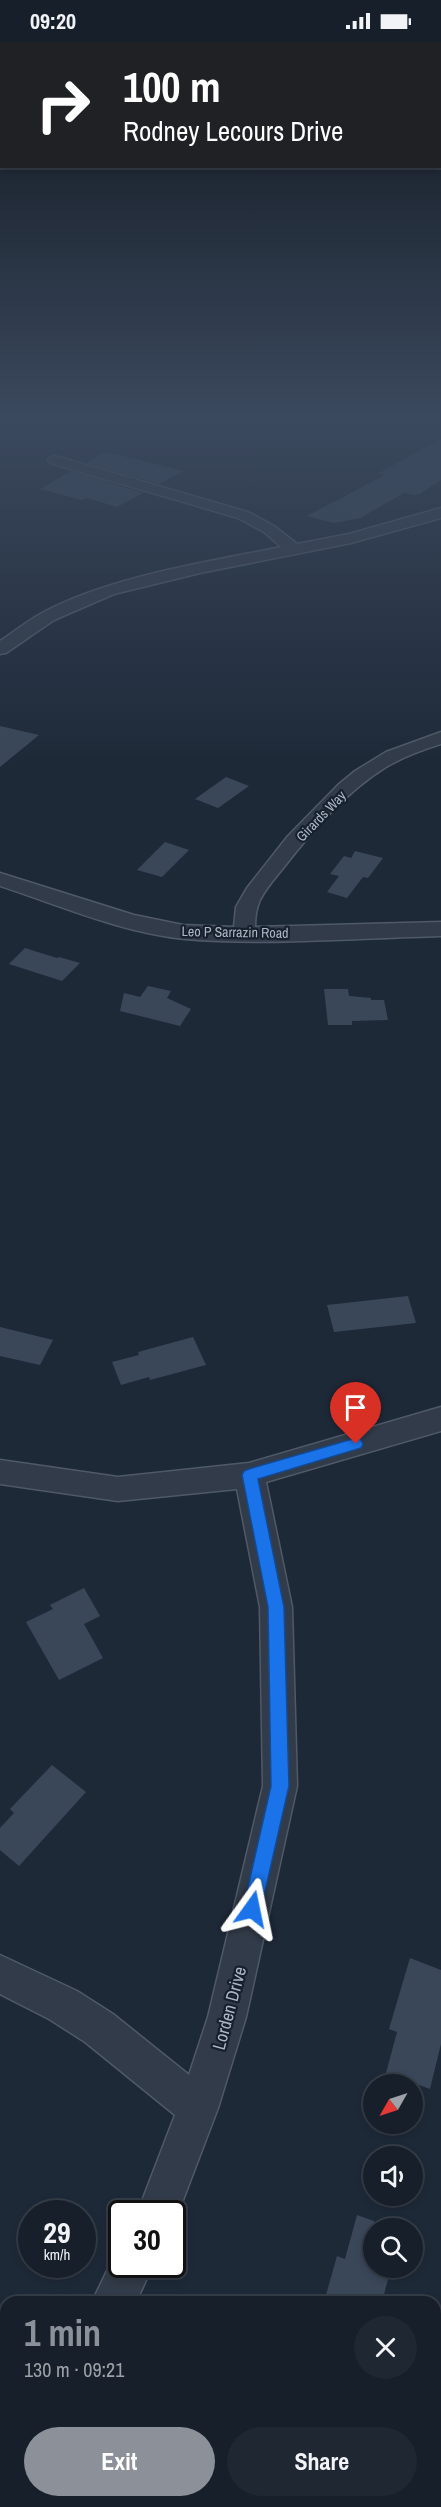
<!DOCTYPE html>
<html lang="en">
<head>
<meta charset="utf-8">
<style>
  :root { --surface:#161f2a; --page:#1f2732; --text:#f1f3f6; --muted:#9ea2a8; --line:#353d47; --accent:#8c9099 }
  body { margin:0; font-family:"Archivo Narrow",sans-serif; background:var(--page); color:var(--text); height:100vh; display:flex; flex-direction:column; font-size:22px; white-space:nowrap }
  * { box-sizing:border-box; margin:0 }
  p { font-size:20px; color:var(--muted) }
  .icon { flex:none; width:33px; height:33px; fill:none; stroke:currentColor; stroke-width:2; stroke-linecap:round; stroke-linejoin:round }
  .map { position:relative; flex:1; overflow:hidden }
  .sheet { position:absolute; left:0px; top:2254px; width:441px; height:212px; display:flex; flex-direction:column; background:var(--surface); border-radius:18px 18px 0 0; box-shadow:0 3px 9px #0003,0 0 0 2px var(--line) }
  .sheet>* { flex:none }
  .hud { position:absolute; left:0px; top:0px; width:441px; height:126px; box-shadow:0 3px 9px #0003,0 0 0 2px var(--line); background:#202124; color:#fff; overflow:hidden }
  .needle { width:39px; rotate:231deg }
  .buttons { position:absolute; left:363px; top:2032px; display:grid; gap:12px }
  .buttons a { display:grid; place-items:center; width:60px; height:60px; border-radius:50%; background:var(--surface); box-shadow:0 3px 9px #0003,0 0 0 2px var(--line); font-size:30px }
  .speed { position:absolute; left:18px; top:2158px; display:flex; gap:12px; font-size:30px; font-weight:700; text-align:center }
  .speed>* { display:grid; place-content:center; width:78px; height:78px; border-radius:50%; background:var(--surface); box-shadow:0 3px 9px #0003,0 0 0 2px var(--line); line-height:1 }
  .speed small { font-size:15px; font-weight:400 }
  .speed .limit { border:3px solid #111; border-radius:9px; background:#fff; color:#111 }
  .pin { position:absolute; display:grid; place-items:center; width:51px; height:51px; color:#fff; margin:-62px -26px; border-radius:50% 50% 50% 0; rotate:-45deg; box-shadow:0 0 6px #0007 }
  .pin .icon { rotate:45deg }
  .me { position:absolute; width:66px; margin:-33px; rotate:12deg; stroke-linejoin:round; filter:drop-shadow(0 0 4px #0008) }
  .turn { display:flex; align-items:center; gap:21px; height:126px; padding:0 24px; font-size:27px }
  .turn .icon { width:78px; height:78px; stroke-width:2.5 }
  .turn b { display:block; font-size:42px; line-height:51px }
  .round { display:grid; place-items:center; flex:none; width:63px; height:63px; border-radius:32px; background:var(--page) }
  .overview { display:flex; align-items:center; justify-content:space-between; height:102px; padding:0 24px }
  h1 { font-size:36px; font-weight:800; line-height:45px; color:var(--accent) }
  .cta { display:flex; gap:12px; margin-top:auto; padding:12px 24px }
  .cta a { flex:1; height:69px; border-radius:36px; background:var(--accent); color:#fff; font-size:24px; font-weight:800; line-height:69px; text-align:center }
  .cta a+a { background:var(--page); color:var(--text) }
  .status { display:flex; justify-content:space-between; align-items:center; height:42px; padding:0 30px; background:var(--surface); direction:ltr }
  .status svg { height:16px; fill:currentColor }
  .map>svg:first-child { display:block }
  .building { fill:#3a4759 }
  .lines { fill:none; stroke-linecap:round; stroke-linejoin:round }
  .minor-casing { stroke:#4f5967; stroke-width:3 }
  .minor { fill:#323b49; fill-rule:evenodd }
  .route { fill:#1a73e8; stroke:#114b97; stroke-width:1.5 }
  .labels { text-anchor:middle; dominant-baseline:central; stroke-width:4.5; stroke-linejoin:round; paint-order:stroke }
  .far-street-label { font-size:14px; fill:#abb6c6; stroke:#17202d }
  .near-street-label { font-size:18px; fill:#abb6c6; stroke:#17202d }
</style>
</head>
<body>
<div class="status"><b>09:20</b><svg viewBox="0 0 49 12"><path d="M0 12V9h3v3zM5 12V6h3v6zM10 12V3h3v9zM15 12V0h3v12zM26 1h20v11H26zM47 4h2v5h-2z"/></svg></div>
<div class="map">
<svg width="441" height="2465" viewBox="0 0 441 2465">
  <rect width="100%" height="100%" fill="#1e2938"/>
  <!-- building -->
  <g class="building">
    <path d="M441 397V438L420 452 413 453 404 451 360 476 334 481 307 474 385 433 379 431Z"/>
    <path d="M106 410 184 429 159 442 86 421Z"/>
    <path d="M71 429 143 451 117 465 87 456 82 458 40 447Z"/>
    <path d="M0 684 39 693 0 725Z"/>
    <path d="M226 735 249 744 218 766 195 757Z"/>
    <path d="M165 800 189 808 162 835 137 828Z"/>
    <path d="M355 809 383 816 368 836 363 835 347 856 327 850 339 834 330 832 344 814 351 816Z"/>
    <path d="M25 906 57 916 59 915 80 921 62 939 9 922Z"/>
    <path d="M148 944 171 949 167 956 191 967 180 984 120 969 124 951 140 955Z"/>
    <path d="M324 947H348L349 954 371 956V958H384L388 978 352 979V983H328Z"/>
    <path d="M408 1254 416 1281 334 1290 327 1263Z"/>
    <path d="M0 1285 53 1298 40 1323 0 1314Z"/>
    <path d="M193 1295 206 1323 150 1338 149 1335 121 1343 112 1320 139 1313 138 1310Z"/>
    <path d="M84 1546 100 1574 84 1582 103 1616 59 1638 26 1580 53 1567 50 1563Z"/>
    <path d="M52 1723 86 1750 19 1824 0 1808V1786L14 1771 10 1767Z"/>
    <path d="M410 1916 441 1928V2002L430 2047 386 2031 397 1990 389 1987Z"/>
    <path d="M357 2173 374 2179V2226H391L382 2260H324L337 2214 345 2217Z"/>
  </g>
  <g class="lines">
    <!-- minor casing -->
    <g class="minor-casing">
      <g id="minor">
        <path d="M55 414 248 470 274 484 297 502 349 492 441 466V476L351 501 200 531 114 552 54 578 6 611 0 612V599C14 590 27 579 42 571 108 535 207 520 281 505L264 490 238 476 50 421 48 418 50 415Z"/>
        <path d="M441 690V702C422 708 403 715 386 725 346 750 313 788 284 825 276 835 266 846 260 858 256 867 255 876 255 885L441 880V894C358 896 267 904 185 897 122 891 59 863 0 844V831L134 873 183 883 234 885 236 865 247 846 288 794 338 743 355 729 386 710Z"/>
        <path d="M441 1365V1389L266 1440 292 1565 297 1744 246 1975 218 2066 172 2187V2172H137L175 2073 85 2000 49 1977 0 1952V1913L77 1949 113 1972 189 2033 208 1975 263 1744 260 1565 237 1447 118 1459 0 1442V1418L118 1435 249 1421Z"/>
        <path d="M122 2206V2223H153L136 2260H92L117 2208Z"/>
        <path d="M6 2440V2460H35L33 2465H0V2442Z"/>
      </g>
    </g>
    <!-- minor -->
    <use href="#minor" class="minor"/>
  </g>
  <!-- sky -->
  <linearGradient id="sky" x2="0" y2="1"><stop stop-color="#10171f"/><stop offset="0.52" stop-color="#3b495e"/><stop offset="1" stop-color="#3b495e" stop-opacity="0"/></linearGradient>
  <rect width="441" height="722" fill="url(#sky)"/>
  <!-- route -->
  <path class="route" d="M356 1396 361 1398 363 1402 361 1406 258 1437 284 1565 289 1744 261 1867 258 1873 252 1876 245 1873 243 1867 271 1744 268 1565 242 1433 244 1429 249 1427Z"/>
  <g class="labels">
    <!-- far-street labels -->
    <g class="far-street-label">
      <text transform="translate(321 774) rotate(-46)">Girards Way</text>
      <text transform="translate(235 890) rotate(1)">Leo P Sarrazin Road</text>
    </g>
    <!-- near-street labels -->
    <g class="near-street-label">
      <text transform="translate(229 1966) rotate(-75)">Lorden Drive</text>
    </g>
  </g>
</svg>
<div class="buttons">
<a><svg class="needle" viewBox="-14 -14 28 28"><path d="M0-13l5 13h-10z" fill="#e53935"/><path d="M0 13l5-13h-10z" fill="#9ea2a8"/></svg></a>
<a><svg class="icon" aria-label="sound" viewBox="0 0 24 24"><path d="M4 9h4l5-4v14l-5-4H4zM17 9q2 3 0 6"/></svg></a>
<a><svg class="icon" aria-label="search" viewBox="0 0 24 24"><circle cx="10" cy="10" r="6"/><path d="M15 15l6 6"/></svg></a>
</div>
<div class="speed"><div>29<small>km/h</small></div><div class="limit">30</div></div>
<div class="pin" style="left:356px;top:1402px;background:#d93025"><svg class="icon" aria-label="arrive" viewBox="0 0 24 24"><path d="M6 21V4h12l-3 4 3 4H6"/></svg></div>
<svg class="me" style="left:252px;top:1867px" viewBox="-20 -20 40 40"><path d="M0-17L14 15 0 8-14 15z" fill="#1a73e8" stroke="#fff" stroke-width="4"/></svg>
<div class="hud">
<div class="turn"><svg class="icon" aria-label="right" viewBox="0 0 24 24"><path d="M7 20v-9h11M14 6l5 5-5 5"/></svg><div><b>100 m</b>Rodney Lecours Drive</div></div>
</div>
<section class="sheet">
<div class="overview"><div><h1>1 min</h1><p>130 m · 09:21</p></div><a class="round"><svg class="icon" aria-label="close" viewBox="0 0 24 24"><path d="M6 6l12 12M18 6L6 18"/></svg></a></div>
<div class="cta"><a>Exit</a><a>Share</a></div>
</section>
</div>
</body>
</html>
